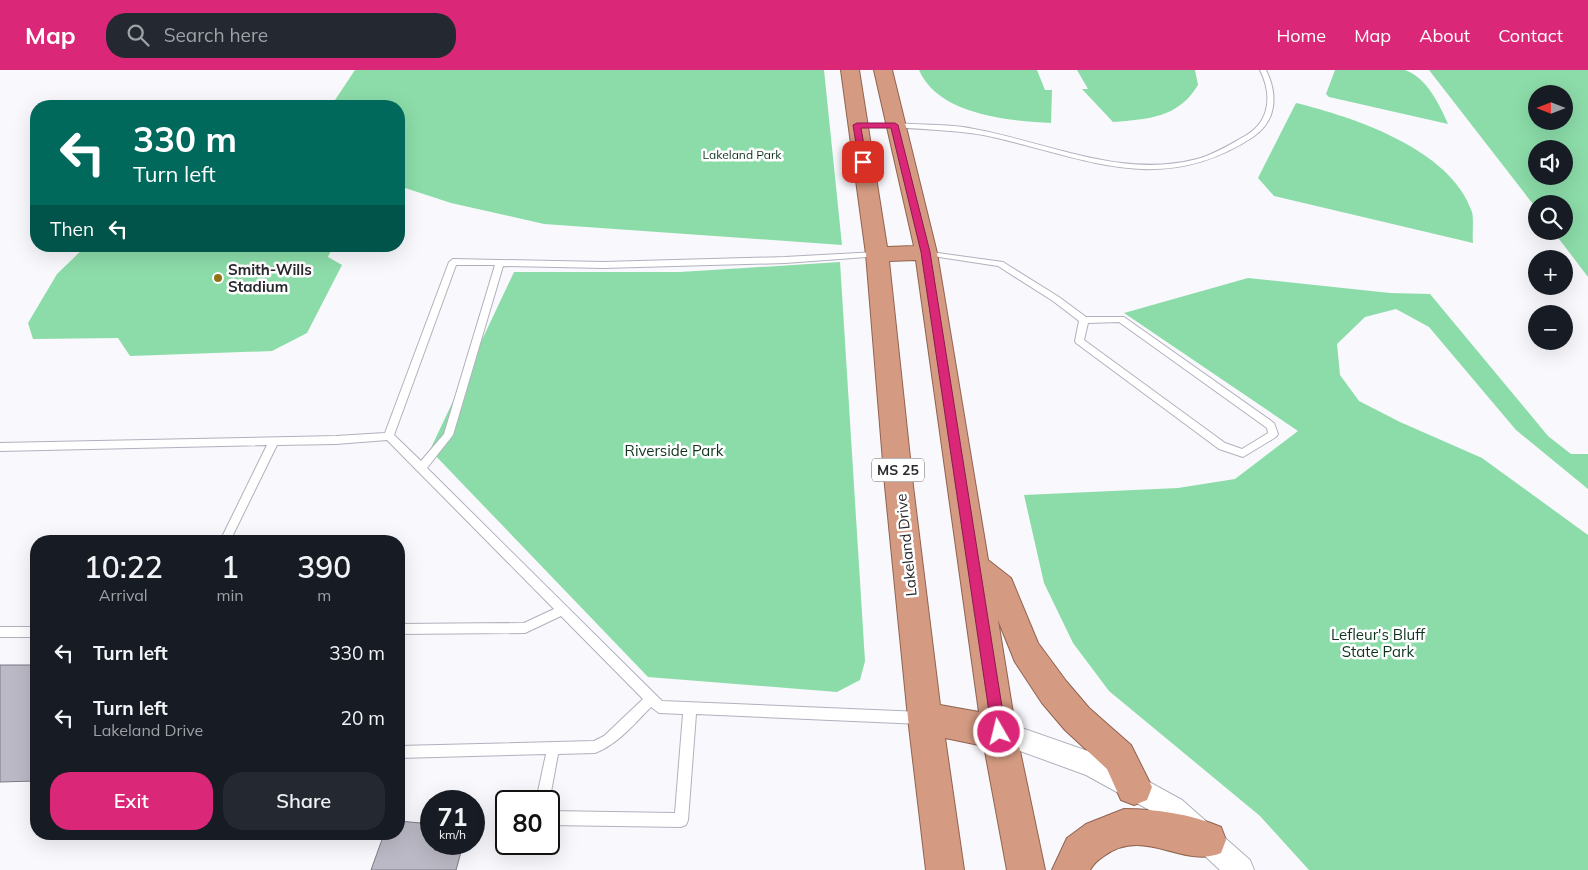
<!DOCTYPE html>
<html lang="en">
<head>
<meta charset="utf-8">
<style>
  :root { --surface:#171b24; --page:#242831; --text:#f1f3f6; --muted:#9ea1a6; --accent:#db2777 }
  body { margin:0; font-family:Mulish,sans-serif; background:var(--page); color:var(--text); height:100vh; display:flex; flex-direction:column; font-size:19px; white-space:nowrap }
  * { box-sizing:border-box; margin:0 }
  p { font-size:16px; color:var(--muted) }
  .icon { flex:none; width:28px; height:28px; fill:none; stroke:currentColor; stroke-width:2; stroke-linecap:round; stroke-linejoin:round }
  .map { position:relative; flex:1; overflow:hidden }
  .sheet { position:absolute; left:30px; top:465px; width:375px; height:305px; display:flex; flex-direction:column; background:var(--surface); border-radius:20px; box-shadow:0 5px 20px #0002 }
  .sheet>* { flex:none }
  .hud { position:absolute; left:30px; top:30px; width:375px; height:152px; border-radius:20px; box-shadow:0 5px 20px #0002; background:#00695c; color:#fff; overflow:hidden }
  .needle { width:32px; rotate:270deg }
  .tools { position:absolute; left:1528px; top:15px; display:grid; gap:10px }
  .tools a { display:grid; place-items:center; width:45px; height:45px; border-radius:50%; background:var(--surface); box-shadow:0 5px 20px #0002; font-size:25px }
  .speed { position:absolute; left:420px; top:720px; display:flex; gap:10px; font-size:25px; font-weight:700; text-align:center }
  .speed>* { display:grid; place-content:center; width:65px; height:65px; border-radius:50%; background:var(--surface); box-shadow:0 5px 20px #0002; line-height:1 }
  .speed small { font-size:12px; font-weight:400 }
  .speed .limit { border:2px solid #111; border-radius:8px; background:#fff; color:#111 }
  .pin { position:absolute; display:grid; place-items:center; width:42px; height:42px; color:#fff; margin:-21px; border-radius:10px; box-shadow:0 2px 8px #0006 }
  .me { position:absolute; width:55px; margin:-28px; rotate:352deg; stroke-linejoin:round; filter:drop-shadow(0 0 4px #0008) }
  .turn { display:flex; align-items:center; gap:18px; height:105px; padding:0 20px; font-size:22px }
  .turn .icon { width:65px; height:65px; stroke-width:2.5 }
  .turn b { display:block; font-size:35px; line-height:42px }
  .then { display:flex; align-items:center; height:48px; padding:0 20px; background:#0003; gap:10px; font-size:19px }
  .eta { display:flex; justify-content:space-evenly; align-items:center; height:85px; text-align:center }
  .eta b { font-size:30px; font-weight:600; line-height:35px }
  .button { display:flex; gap:10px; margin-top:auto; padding:10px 20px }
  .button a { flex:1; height:58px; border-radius:20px; background:var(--accent); color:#fff; font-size:20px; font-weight:600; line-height:58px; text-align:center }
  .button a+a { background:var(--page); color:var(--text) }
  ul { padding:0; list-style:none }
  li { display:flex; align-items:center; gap:15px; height:65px; padding:0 20px }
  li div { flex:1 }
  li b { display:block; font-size:19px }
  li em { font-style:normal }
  header { display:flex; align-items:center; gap:30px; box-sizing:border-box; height:70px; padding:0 25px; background:var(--accent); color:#fff }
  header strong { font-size:24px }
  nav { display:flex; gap:28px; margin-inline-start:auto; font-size:18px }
  .search { width:350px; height:45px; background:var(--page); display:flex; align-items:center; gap:12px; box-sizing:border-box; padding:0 18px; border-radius:20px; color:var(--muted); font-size:19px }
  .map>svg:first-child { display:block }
  .green { fill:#8cdca9; fill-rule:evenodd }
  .building { fill:#bbb9c5; stroke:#7c7b85 }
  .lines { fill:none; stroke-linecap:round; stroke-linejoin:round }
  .service-casing { stroke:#b0b1bd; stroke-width:2 }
  .minor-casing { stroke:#b0b1bd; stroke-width:2 }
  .trunk-casing { stroke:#916350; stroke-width:2 }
  .service { fill:#fff; fill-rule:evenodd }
  .minor { fill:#fff; fill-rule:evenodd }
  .trunk { fill:#d49b82; fill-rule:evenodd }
  .route { fill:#db2777; stroke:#8e194d }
  .poi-dot { fill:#907318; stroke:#fff; stroke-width:2 }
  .labels { text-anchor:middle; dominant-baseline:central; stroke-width:5; stroke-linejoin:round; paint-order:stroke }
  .far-park-label { font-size:12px; fill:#0e341e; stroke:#fff }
  .shield { fill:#fff; stroke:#69696d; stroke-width:1 }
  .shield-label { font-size:14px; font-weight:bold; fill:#29292e }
  .poi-label { font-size:15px; font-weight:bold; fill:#29292e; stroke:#fff; text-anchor:start }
  .park-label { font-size:15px; fill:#0e341e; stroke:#fff }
  .street-label { font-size:15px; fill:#29292e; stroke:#fff }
</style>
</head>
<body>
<header>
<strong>Map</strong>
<div class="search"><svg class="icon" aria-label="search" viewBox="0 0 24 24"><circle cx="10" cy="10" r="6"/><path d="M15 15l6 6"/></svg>Search here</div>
<nav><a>Home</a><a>Map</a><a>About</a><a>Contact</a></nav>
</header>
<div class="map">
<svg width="1588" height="800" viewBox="0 0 1588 800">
  <rect width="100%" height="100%" fill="#f8f8fd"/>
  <!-- green -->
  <g class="green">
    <path d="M355 0H824L842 175 544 154 451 133 399 116V36H331Z"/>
    <path d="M919 0H1037L1045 20H1052L1051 53C1010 51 938 45 919 0Z"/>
    <path d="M1077 0H1195L1198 15C1178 48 1149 49 1113 52L1082 19H1088Z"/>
    <path d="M1335 0C1349 0 1394 0 1405 0 1427 8 1439 34 1448 54L1329 27 1326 24Z"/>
    <path d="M1429 0H1588V207L1553 161H1564V134H1536V138ZM1536 24H1564V51H1536ZM1536 79H1564V106H1536Z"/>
    <path d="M1296 33C1353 47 1451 79 1472 142 1474 151 1472 164 1473 173L1274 126 1258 108Z"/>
    <path d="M86 176H333L328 187 342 195 307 263 272 281 130 286 118 268 33 269 28 253 57 204Z"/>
    <path d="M840 192 865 591 860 610 837 622 648 607 430 380 514 202H680Z"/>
    <path d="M1248 208 1390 223 1430 224 1548 366 1571 384H1588V419L1516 360 1429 257 1396 239 1365 247 1337 274 1340 305 1359 331 1400 352 1482 388 1588 465V800H1309L1260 746 1109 621 1073 573 1044 513 1024 425 1178 418 1235 409 1298 361 1124 243Z"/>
  </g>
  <!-- building -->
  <g class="building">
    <path d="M0 595H36V711L0 712Z"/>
    <path d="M399 751 431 754V774H436L434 780 461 782 456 800H371L384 764H399Z"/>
  </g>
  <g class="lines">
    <!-- service casing -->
    <g class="service-casing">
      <g id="service">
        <path d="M1260 0H1266C1278 24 1277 51 1253 67 1163 126 1090 90 997 68 963 60 930 60 895 57L892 55 895 53C918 55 941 54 963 57 1041 69 1118 110 1197 89 1213 85 1231 74 1245 66 1271 51 1272 24 1260 0Z"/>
        <path d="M923 181 1003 192 1059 227 1086 247H1124L1274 353 1278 364 1276 367 1243 387 1219 379 1076 273 1075 271 1079 251 1053 231 998 196 926 185 922 183ZM1119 252 1267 358 1268 363 1242 379 1225 373 1084 270 1088 253Z"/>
        <path d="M877 182H880V186L785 193 603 198 503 196 453 365 427 398 662 631 921 642 925 644 927 648 925 652 921 654 696 644 688 750 686 755 681 757 549 755V741L675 743 683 644 659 643 651 637C634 654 618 674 595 683L558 684 549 733V731H536L546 684 399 688V676L594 671 604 666 643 629 561 546 525 563 399 564V554L524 553 554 539 387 370 336 374 277 375 230 471H220L267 375 0 381V373L336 366 385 363 449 192 453 189 603 192 785 187ZM456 195H495L444 364 421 391 394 365Z"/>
        <rect x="0" y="557" width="36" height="10"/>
      </g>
    </g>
    <!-- minor casing -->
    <g class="minor-casing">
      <path id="minor" d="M999 650 1102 686 1182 730 1250 790 1254 800H1220L1164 748 1086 705 990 670 987 662 990 654Z"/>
    </g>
    <!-- trunk casing -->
    <g class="trunk-casing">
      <g id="trunk">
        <path d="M841 0H859L887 177 914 176 874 0H892L937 183 988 490 1011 508 1038 573 1066 611 1089 638 1131 675 1152 717 1147 730 1134 735 1121 730 1107 699 1065 660 1042 633 1015 592 998 550 1016 662 1045 800H1007L984 676 945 668 964 800H926L908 648 885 416 866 184ZM916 190 979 642 940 635 913 416 889 191Z"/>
        <path d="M1124 739C1156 739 1191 744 1221 757L1226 770 1221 783C1183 799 1144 756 1104 786 1098 790 1094 793 1090 800H1052L1067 768 1086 754Z"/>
      </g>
    </g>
    <!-- service -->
    <use href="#service" class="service"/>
    <!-- minor -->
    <use href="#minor" class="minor"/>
    <!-- trunk -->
    <use href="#trunk" class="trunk"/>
  </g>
  <!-- route -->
  <path class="route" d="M857 53H895L898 55 930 182 1006 662 1004 667 999 669 994 667 992 662 921 182 891 58H861L867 92 863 95 859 92 853 55Z"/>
  <!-- markers -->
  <circle class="poi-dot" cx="218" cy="208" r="5"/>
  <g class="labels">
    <!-- far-park labels -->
    <g class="far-park-label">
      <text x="742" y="84">Lakeland Park</text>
    </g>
    <!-- shield labels -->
    <rect class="shield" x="872" y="388.5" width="52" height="23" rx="4"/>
    <g class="shield-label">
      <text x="898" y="400">MS 25</text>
    </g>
    <!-- poi labels -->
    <g class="poi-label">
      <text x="228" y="199">Smith-Wills<tspan x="228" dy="17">Stadium</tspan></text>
    </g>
    <!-- park labels -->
    <g class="park-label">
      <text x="674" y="380">Riverside Park</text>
      <text x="1378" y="564">Lefleur's Bluff<tspan x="1378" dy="17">State Park</tspan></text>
    </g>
    <!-- street labels -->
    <g class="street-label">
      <text transform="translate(906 475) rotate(-96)">Lakeland Drive</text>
    </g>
  </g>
</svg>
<div class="tools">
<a><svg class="needle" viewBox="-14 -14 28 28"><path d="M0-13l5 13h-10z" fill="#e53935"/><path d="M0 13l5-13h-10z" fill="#9ea1a6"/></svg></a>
<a><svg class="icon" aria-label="sound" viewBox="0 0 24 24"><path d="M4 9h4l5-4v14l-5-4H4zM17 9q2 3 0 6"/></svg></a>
<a><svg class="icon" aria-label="search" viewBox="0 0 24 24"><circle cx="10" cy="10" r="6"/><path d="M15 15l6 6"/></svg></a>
<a>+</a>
<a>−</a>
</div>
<div class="speed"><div>71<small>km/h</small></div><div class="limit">80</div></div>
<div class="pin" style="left:863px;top:92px;background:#d93025"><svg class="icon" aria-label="arrive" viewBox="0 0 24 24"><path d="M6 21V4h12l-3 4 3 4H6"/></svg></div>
<svg class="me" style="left:999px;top:662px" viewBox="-20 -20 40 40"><circle r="17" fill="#db2777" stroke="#fff" stroke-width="3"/><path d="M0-11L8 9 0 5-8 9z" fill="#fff"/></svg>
<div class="hud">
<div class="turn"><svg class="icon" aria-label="left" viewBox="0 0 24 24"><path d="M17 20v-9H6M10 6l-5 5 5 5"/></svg><div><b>330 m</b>Turn left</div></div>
<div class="then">Then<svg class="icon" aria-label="left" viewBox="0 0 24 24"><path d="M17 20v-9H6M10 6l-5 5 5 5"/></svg></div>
</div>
<section class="sheet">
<div class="eta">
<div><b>10:22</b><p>Arrival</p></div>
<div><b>1</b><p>min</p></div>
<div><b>390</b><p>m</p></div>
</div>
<ul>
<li><svg class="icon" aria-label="left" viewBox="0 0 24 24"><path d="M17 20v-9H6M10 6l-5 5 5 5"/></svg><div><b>Turn left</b></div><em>330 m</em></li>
<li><svg class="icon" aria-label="left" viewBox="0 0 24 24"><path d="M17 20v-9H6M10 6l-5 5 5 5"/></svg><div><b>Turn left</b><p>Lakeland Drive</p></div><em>20 m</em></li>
</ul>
<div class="button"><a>Exit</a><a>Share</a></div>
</section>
</div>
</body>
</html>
